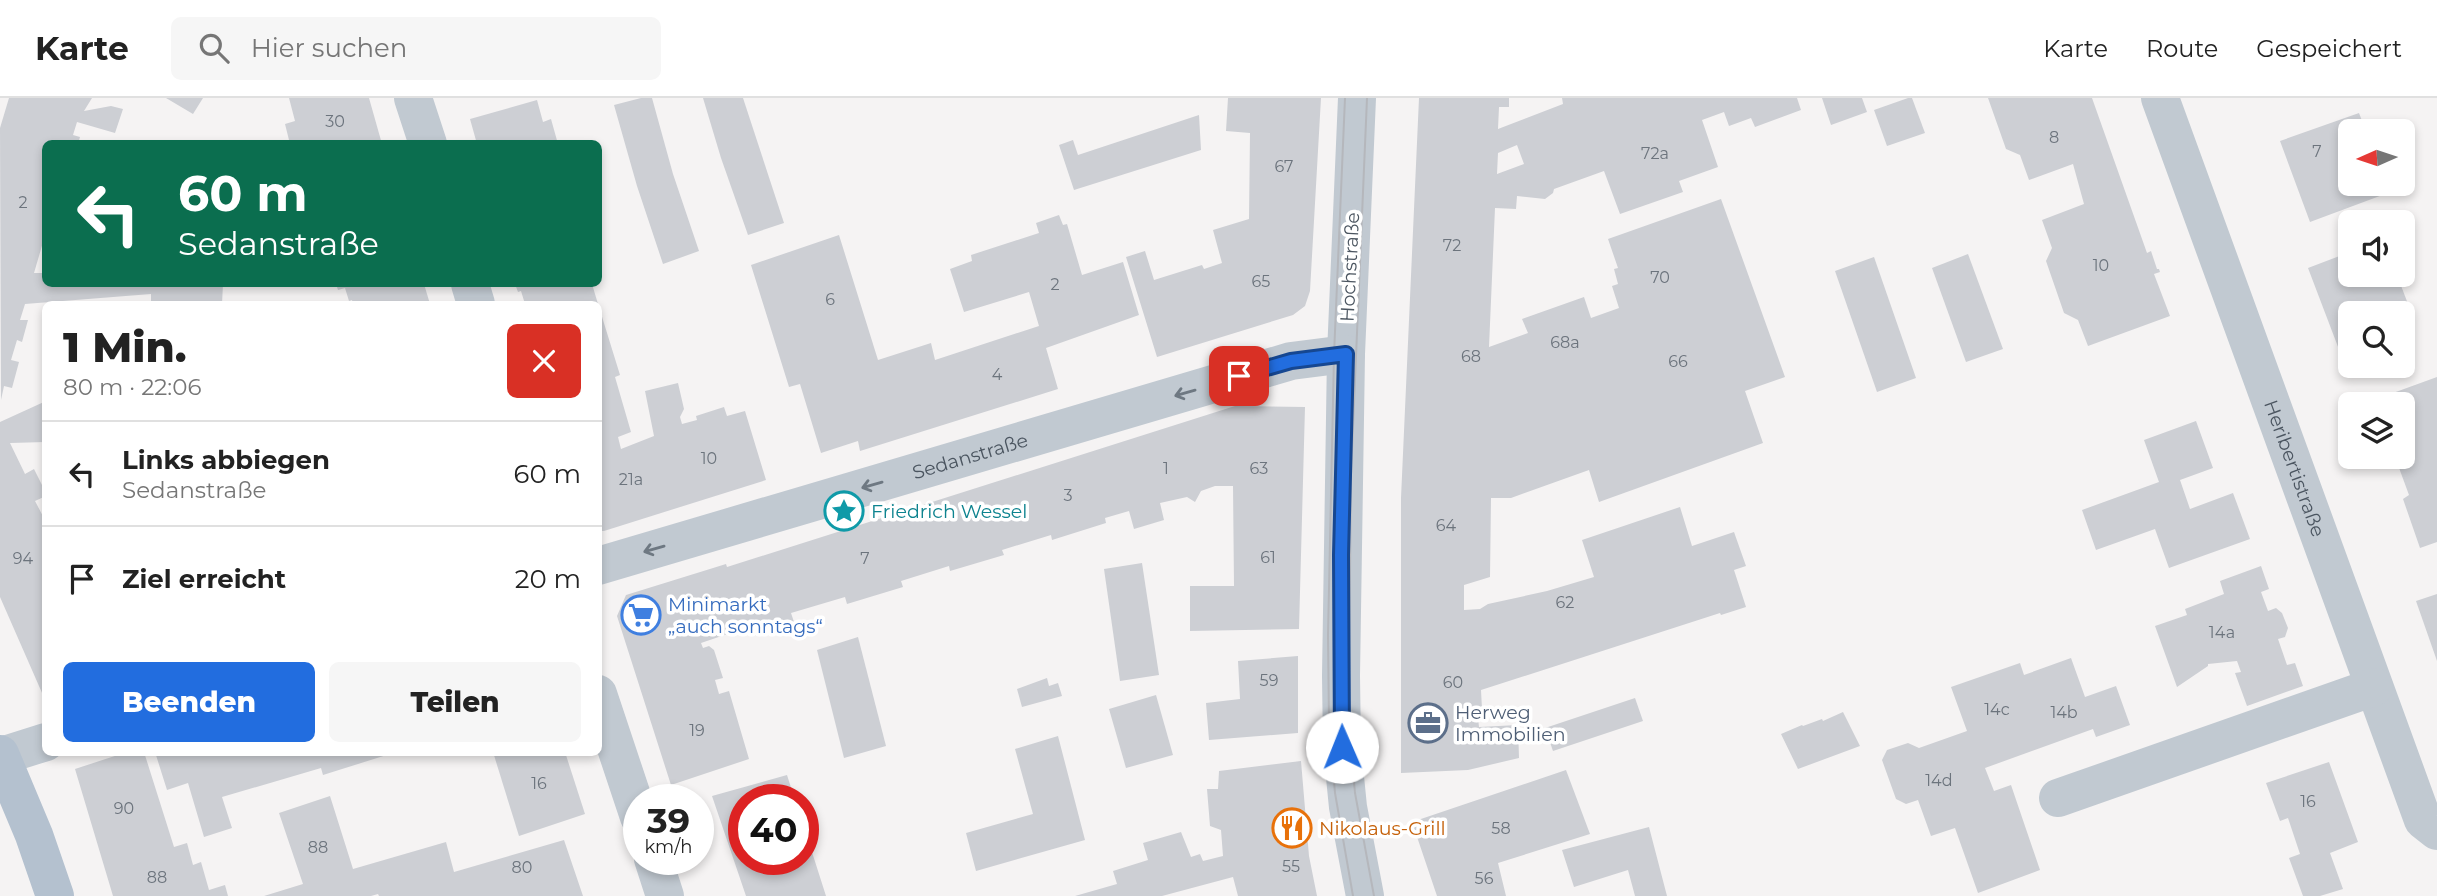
<!DOCTYPE html>
<html lang="de">
<head>
<meta charset="utf-8">
<style>
  :root { --surface:#fff; --page:#f6f6f6; --text:#222; --muted:#767676; --line:#e0e0e0; --accent:#226ddf }
  body { margin:0; font-family:Montserrat,sans-serif; background:var(--page); color:var(--text); height:100vh; display:flex; flex-direction:column; font-size:26px; white-space:nowrap }
  * { box-sizing:border-box; margin:0 }
  p { font-size:23px; color:var(--muted) }
  .icon { flex:none; width:38px; height:38px; fill:none; stroke:currentColor; stroke-width:2; stroke-linecap:round; stroke-linejoin:round }
  .map { position:relative; flex:1; overflow:hidden }
  .details { position:absolute; left:42px; top:203px; width:560px; height:455px; display:flex; flex-direction:column; background:var(--surface); border-radius:10px; box-shadow:0 4px 10px #0003 }
  .details>* { flex:none }
  .hud { position:absolute; left:42px; top:42px; width:560px; height:147px; border-radius:10px; box-shadow:0 4px 10px #0003; background:#0b6e4f; color:#fff; overflow:hidden }
  .needle { width:46px; rotate:267deg }
  .fabs { position:absolute; left:2338px; top:21px; display:grid; gap:14px }
  .fabs a { display:grid; place-items:center; width:77px; height:77px; border-radius:10px; background:var(--surface); box-shadow:0 4px 10px #0003; font-size:35px }
  .speed { position:absolute; left:623px; top:686px; display:flex; gap:14px; font-size:35px; font-weight:700; text-align:center }
  .speed>* { display:grid; place-content:center; width:91px; height:91px; border-radius:50%; background:var(--surface); box-shadow:0 4px 10px #0003; line-height:1 }
  .speed small { font-size:18px; font-weight:400 }
  .speed .limit { border:10px solid #d22; background:#fff; color:#111 }
  .pin { position:absolute; display:grid; place-items:center; width:60px; height:60px; color:#fff; margin:-30px; border-radius:14px; box-shadow:0 4px 10px #0006 }
  .me { position:absolute; width:77px; margin:-38px; rotate:359deg; stroke-linejoin:round; filter:drop-shadow(0 0 5px #0008) }
  .turn { display:flex; align-items:center; gap:24px; height:147px; padding:0 21px; font-size:32px }
  .turn .icon { width:91px; height:91px; stroke-width:2.5 }
  .turn b { display:block; font-size:49px; line-height:60px }
  .round { display:grid; place-items:center; flex:none; width:74px; height:74px; border-radius:10px; background:var(--page) }
  .headline { display:flex; align-items:center; justify-content:space-between; height:119px; padding:0 21px }
  h1 { font-size:42px; font-weight:800; line-height:52px }
  .primary-button { display:flex; gap:14px; margin-top:auto; padding:14px 21px }
  .primary-button a { flex:1; height:80px; border-radius:10px; background:var(--accent); color:#fff; font-size:28px; font-weight:800; line-height:80px; text-align:center }
  .primary-button a+a { background:var(--page); color:var(--text) }
  ul { padding:0; list-style:none }
  li { display:flex; align-items:center; gap:21px; height:105px; padding:0 21px; border-top:2px solid var(--line) }
  li div { flex:1 }
  li b { display:block; font-size:26px }
  li em { font-style:normal }
  header { display:flex; align-items:center; gap:42px; box-sizing:border-box; height:98px; padding:0 35px; background:var(--surface); border-bottom:2px solid var(--line) }
  header strong { font-size:33px }
  nav { display:flex; gap:38px; margin-inline-start:auto; font-size:24px }
  .search { width:490px; height:63px; background:var(--page); display:flex; align-items:center; gap:18px; box-sizing:border-box; padding:0 24px; border-radius:10px; color:var(--muted); font-size:26px }
  .map>svg:first-child { display:block }
  .building { fill:#cdcfd4; fill-rule:evenodd }
  .lines { fill:none; stroke-linecap:round; stroke-linejoin:round }
  .minor { stroke:#c1c9d1; stroke-width:38 }
  .major { stroke:#b4c1cf; stroke-width:38 }
  .tram { stroke:#b5b7bc; stroke-width:2 }
  .oneway { stroke:#6e7882 }
  .route-casing { stroke:#164791; stroke-width:18 }
  .route { stroke:#226ddf; stroke-width:12 }
  .labels { text-anchor:middle; dominant-baseline:central; stroke-width:7; stroke-linejoin:round; paint-order:stroke }
  .number-label { font-size:16px; fill:#6c747d }
  .street-label { font-size:19px; fill:#4b5560; stroke:#fff }
  .culture-label { font-size:19px; fill:#0d838f; stroke:#fff; text-anchor:start }
  .shop-label { font-size:19px; fill:#366cbe; stroke:#fff; text-anchor:start }
  .service-label { font-size:19px; fill:#4e5e75; stroke:#fff; text-anchor:start }
  .food-label { font-size:19px; fill:#c56008; stroke:#fff; text-anchor:start }
</style>
</head>
<body>
<header>
<strong>Karte</strong>
<div class="search"><svg class="icon" aria-label="search" viewBox="0 0 24 24"><circle cx="10" cy="10" r="6"/><path d="M15 15l6 6"/></svg>Hier suchen</div>
<nav><a>Karte</a><a>Route</a><a>Gespeichert</a></nav>
</header>
<div class="map">
<svg width="2437" height="798" viewBox="0 0 2437 798">
  <rect width="100%" height="100%" fill="#f5f3f3"/>
  <!-- building -->
  <g class="building">
    <path d="M9 0H92L84 13 111 8 123 11 115 35 77 24 73 37 80 39 78 46H46V134L34 175H46V186H192V187L223 186 222 206H151V196L25 206 20 222H28L22 244 17 242 11 262 19 264 12 290 4 288 1 302 0 30Z"/>
    <path d="M166 0H203L193 16Z"/>
    <path d="M289 0H369L382 46H290L285 26 295 23Z"/>
    <path d="M641 0H652L673 76 699 153 663 166 637 88 614 7Z"/>
    <path d="M703 0H743L784 125 748 137 721 60Z"/>
    <path d="M1228 0H1321L1310 193 1305 208 1293 217 1157 259 1126 159 1145 153 1154 182 1202 167 1204 171 1222 165 1213 132 1249 121 1250 35 1226 33Z"/>
    <path d="M1419 0H1509V9H1499L1498 31 1563 6 1562 0H1797L1801 12 1755 29 1751 20 1729 28 1724 14 1702 22 1718 69 1679 83 1683 94 1620 116 1604 73 1554 91 1553 95 1545 101 1517 98 1516 111 1495 110 1489 249 1528 235 1522 221 1584 199 1591 220 1619 210 1612 188 1618 186 1614 171 1618 170 1608 141 1721 101 1785 279 1745 293 1763 345 1599 404 1589 372 1511 400H1491L1490 479 1464 487V512L1480 511 1488 506 1547 493 1594 479 1582 442 1680 409 1692 448 1734 434 1746 468 1734 472 1746 509 1721 517 1720 515 1481 592 1482 611H1477L1479 629 1518 627 1519 660 1468 672 1401 675V400ZM1517 47 1524 66 1497 76 1498 55Z"/>
    <path d="M1822 0H1862L1867 14 1831 27Z"/>
    <path d="M1908 0H1912L1925 35 1887 48 1874 12Z"/>
    <path d="M1988 0H2092L2147 155 2151 153 2157 171H2159L2160 174 2154 176 2170 218 2088 248 2078 222 2064 215 2046 163 2052 150 2042 122 2084 106 2073 66 2029 82 2020 57 2006 51Z"/>
    <path d="M537 2 543 24 551 21 558 46H477L470 21Z"/>
    <path d="M2359 15 2366 33H2350V86H2403V55L2406 56 2414 81 2412 86 2310 124 2280 43Z"/>
    <path d="M1199 17 1201 52 1074 92 1059 47 1073 42 1078 57Z"/>
    <path d="M1059 117 1063 127 1067 126 1082 177 1123 164 1139 217 1046 250 1058 291 860 353 858 343 821 355 800 286 789 289 751 167 839 137 878 262 931 245 935 262 1039 228 1029 194 964 214 950 171 972 163 971 157 1039 135 1036 125Z"/>
    <path d="M2350 154V177H2397L2408 206 2405 208 2415 236 2403 240V215H2350V259L2343 262 2308 170Z"/>
    <path d="M1968 156 2003 251 1966 264 1932 170Z"/>
    <path d="M1874 159 1916 280 1877 294 1835 173Z"/>
    <path d="M336 186H424L430 206H353L352 202 349 203 345 190 338 192Z"/>
    <path d="M515 186H592L598 206H525L521 193 518 194Z"/>
    <path d="M599 209 620 277 615 279 631 334 618 339 621 351 654 338 645 293 678 285 684 311 680 319 682 326 697 322 696 318 724 309 727 318 745 313 766 382 604 433H598Z"/>
    <path d="M2437 279V444L2420 450 2403 401 2409 397 2395 359H2403V306H2384L2382 299Z"/>
    <path d="M46 303V344L10 345 25 376 34 371 46 395V398L35 403 46 424V604L0 499V324Z"/>
    <path d="M1235 308 1305 309 1299 531 1190 533V488H1234L1233 388H1215L1201 393 1195 404 1187 399 1160 405 1164 422 1134 431 1129 413 1105 420 1106 425 1052 442 1051 437 1002 452 1004 457 950 473 949 468 901 483 903 489 847 506 845 499 791 515 795 527 766 536 763 524 701 545 703 550 709 548 714 552 723 580 715 582 719 596 729 593 749 661 671 687 617 518 626 497 726 466 727 469Z"/>
    <path d="M2196 323 2213 370 2180 382 2190 411 2233 395 2250 441 2169 470 2155 431 2096 452 2082 412 2159 384 2144 342Z"/>
    <path d="M1142 465 1159 577 1120 583 1104 471Z"/>
    <path d="M2261 468 2269 491 2261 494 2268 513 2276 510 2282 515 2288 530 2285 539 2278 541 2287 567 2295 565 2303 588 2247 608 2235 575 2241 574 2237 563 2208 566V568L2177 589 2155 528 2187 517 2185 511 2224 496 2220 483Z"/>
    <path d="M2437 496V563L2416 503Z"/>
    <path d="M858 539 886 648 844 660 817 552Z"/>
    <path d="M1298 558V635L1209 642 1206 605 1240 601 1238 563Z"/>
    <path d="M2071 560 2085 599 2116 588 2130 627 2096 639 2093 631 1985 670 1994 693 2011 687 2040 772 1978 795 1955 730 1931 738 1918 702 1906 706 1896 701 1882 662 1887 652 1908 645 1919 650 1967 633 1951 589 2020 565 2024 577Z"/>
    <path d="M1047 580 1049 588 1058 585 1062 598 1022 609 1017 591Z"/>
    <path d="M1156 597 1173 657 1126 670 1109 611Z"/>
    <path d="M1635 600 1643 623 1553 653 1545 630Z"/>
    <path d="M1843 614 1860 648 1798 671 1781 636 1802 627 1803 628 1822 621 1823 623Z"/>
    <path d="M1058 638 1085 742 976 773 966 735 1033 716 1015 651Z"/>
    <path d="M127 654H144L174 749 187 745 193 767 201 764 209 792 225 787 228 798H113L75 671Z"/>
    <path d="M155 654H393V655L323 677 321 670 222 699 232 730 204 739 188 685 167 692Z"/>
    <path d="M493 654H565L585 716 519 738Z"/>
    <path d="M1301 663 1309 758 1317 798H1238L1233 779 1162 798H1075L1117 786 1113 773 1148 762 1143 745 1181 734 1191 759 1200 756 1203 763 1223 758 1221 732 1210 728 1207 691H1218L1219 673Z"/>
    <path d="M2329 664 2358 744 2330 755 2343 791 2320 798H2303L2289 760 2300 756 2288 720 2280 723 2266 685Z"/>
    <path d="M1566 672 1590 736 1498 765 1506 798H1437L1412 724Z"/>
    <path d="M787 677 795 702H744V761H803L804 729 826 798H746L712 698Z"/>
    <path d="M330 698 353 771 446 744 454 774 564 742 583 798H379L378 796 371 798H264L303 786 279 715Z"/>
    <path d="M1649 729 1667 798H1635L1628 772 1574 789 1562 752Z"/>
  </g>
  <g class="lines">
    <!-- minor -->
    <g class="minor">
      <path d="M413 0 428 46"/>
      <path d="M1357 0 1346 256 1341 578 1342 649 1348 709 1365 798"/>
      <path id="s1" d="M2160 0 2423 722 2437 733"/>
      <path d="M470 186 476 206"/>
      <path id="s2" d="M598 468 1291 263 1346 256"/>
      <path d="M598 596 639 719"/>
      <path d="M1 658 46 644"/>
      <path d="M2058 700 2374 589"/>
      <path d="M653 761 665 798"/>
    </g>
    <!-- major -->
    <path class="major" d="M0 656 34 737 55 798"/>
    <!-- tram -->
    <g class="tram">
      <path d="M1345 0 1334 257 1328 537 1329 626 1335 695 1353 798"/>
      <path d="M1367 0 1351 376 1349 575 1350 640 1355 695 1374 798"/>
    </g>
  </g>
  <!-- one-way arrows -->
  <defs><path id="oneway-shaft" d="M-6 0H5M1.5-3L5.5 0L1.5 3" fill="none" stroke-width="1.6" stroke-linecap="round" stroke-linejoin="round" transform="scale(1.75)"/></defs>
  <g class="oneway">
    <use href="#oneway-shaft" transform="translate(1185 295) rotate(164)"/>
    <use href="#oneway-shaft" transform="translate(872 387) rotate(164)"/>
    <use href="#oneway-shaft" transform="translate(654 451) rotate(164)"/>
  </g>
  <g class="lines">
    <!-- route casing -->
    <g class="route-casing">
      <path id="route" d="M1239 278 1291 263 1346 256 1341 457 1342 649"/>
    </g>
    <!-- route -->
    <use href="#route" class="route"/>
  </g>
  <!-- icons -->
  <defs>
    <g id="sight-ring" transform="scale(2.0125)"><circle r="9.5" fill="#fff" stroke="#0f9aa8" stroke-width="1.5"/><path d="M0-6L1.8-2.2L6-1.7L2.9 1.2L3.7 5.4L0 3.3L-3.7 5.4L-2.9 1.2L-6-1.7L-1.8-2.2Z" fill="#0f9aa8"/></g>
    <g id="supermarket-ring" transform="scale(2.0125)"><circle r="9.5" fill="#fff" stroke="#3f7fe0" stroke-width="1.5"/><path d="M-6-5.5h2.5l.6 2H6L4.5 2H-2.5L-4.4-4H-6ZM-1.5 3.2a1.3 1.3 0 1 0 .1 0ZM3 3.2a1.3 1.3 0 1 0 .1 0Z" fill="#3f7fe0"/></g>
    <g id="office-ring" transform="scale(2.0125)"><circle r="9.5" fill="#fff" stroke="#5c6f8a" stroke-width="1.5"/><path d="M-6-3h4V-5.5h4V-3h4V5H-6ZM-1-4.5V-3h2v-1.5ZM-6 0V1H6V0Z" fill="#5c6f8a"/></g>
    <g id="restaurant-ring" transform="scale(2.0125)"><circle r="9.5" fill="#fff" stroke="#e8710a" stroke-width="1.5"/><path d="M-5-6h1v4h1v-4h1v4h1v-4h1v5L-1.5 .5V6h-2V.5L-5-1ZM5-6V6H3V1.5H1.5Q1.5-4 5-6Z" fill="#e8710a"/></g>
  </defs>
  <g fill-rule="evenodd">
    <use href="#sight-ring" x="844" y="413"/>
    <use href="#supermarket-ring" x="641" y="517"/>
    <use href="#office-ring" x="1428" y="625"/>
    <use href="#restaurant-ring" x="1292" y="730"/>
  </g>
  <g class="labels">
    <!-- number labels -->
    <g class="number-label">
      <text x="335" y="23">30</text>
      <text x="2054" y="39">8</text>
      <text x="2317" y="53">7</text>
      <text x="1655" y="55">72a</text>
      <text x="1284" y="68">67</text>
      <text x="23" y="104">2</text>
      <text x="1452" y="147">72</text>
      <text x="2101" y="167">10</text>
      <text x="1660" y="179">70</text>
      <text x="1261" y="183">65</text>
      <text x="1055" y="186">2</text>
      <text x="830" y="201">6</text>
      <text x="1565" y="244">68a</text>
      <text x="1471" y="258">68</text>
      <text x="1678" y="263">66</text>
      <text x="997" y="276">4</text>
      <text x="709" y="360">10</text>
      <text x="1166" y="370">1</text>
      <text x="1259" y="370">63</text>
      <text x="631" y="381">21a</text>
      <text x="1068" y="397">3</text>
      <text x="1446" y="427">64</text>
      <text x="1268" y="459">61</text>
      <text x="23" y="460">94</text>
      <text x="865" y="460">7</text>
      <text x="1565" y="504">62</text>
      <text x="2222" y="534">14a</text>
      <text x="1269" y="582">59</text>
      <text x="1453" y="584">60</text>
      <text x="1997" y="611">14c</text>
      <text x="2064" y="614">14b</text>
      <text x="697" y="632">19</text>
      <text x="1939" y="682">14d</text>
      <text x="539" y="685">16</text>
      <text x="2308" y="703">16</text>
      <text x="124" y="710">90</text>
      <text x="1501" y="730">58</text>
      <text x="318" y="749">88</text>
      <text x="1291" y="768">55</text>
      <text x="522" y="769">80</text>
      <text x="157" y="779">88</text>
      <text x="1484" y="780">56</text>
    </g>
    <!-- street labels -->
    <g class="street-label">
      <text transform="translate(1350 169) rotate(-87)">Hochstraße</text>
      <text stroke="none"><textPath href="#s2" startOffset="388">Sedanstraße</textPath></text>
      <text stroke="none"><textPath href="#s1" startOffset="394">Heribertistraße</textPath></text>
    </g>
    <!-- culture labels -->
    <g class="culture-label">
      <text x="871" y="413">Friedrich Wessel</text>
    </g>
    <!-- shop labels -->
    <g class="shop-label">
      <text x="668" y="506">Minimarkt<tspan x="668" dy="22">„auch sonntags“</tspan></text>
    </g>
    <!-- service labels -->
    <g class="service-label">
      <text x="1455" y="614">Herweg<tspan x="1455" dy="22">Immobilien</tspan></text>
    </g>
    <!-- food labels -->
    <g class="food-label">
      <text x="1319" y="730">Nikolaus-Grill</text>
    </g>
  </g>
</svg>
<div class="fabs">
<a><svg class="needle" viewBox="-14 -14 28 28"><path d="M0-13l5 13h-10z" fill="#e53935"/><path d="M0 13l5-13h-10z" fill="#767676"/></svg></a>
<a><svg class="icon" aria-label="sound" viewBox="0 0 24 24"><path d="M4 9h4l5-4v14l-5-4H4zM17 9q2 3 0 6"/></svg></a>
<a><svg class="icon" aria-label="search" viewBox="0 0 24 24"><circle cx="10" cy="10" r="6"/><path d="M15 15l6 6"/></svg></a>
<a><svg class="icon" aria-label="layers" viewBox="0 0 24 24"><path d="M12 4l9 5-9 5-9-5zM3 14l9 5 9-5"/></svg></a>
</div>
<div class="speed"><div>39<small>km/h</small></div><div class="limit">40</div></div>
<div class="pin" style="left:1239px;top:278px;background:#d93025"><svg class="icon" aria-label="arrive" viewBox="0 0 24 24"><path d="M6 21V4h12l-3 4 3 4H6"/></svg></div>
<svg class="me" style="left:1342px;top:649px" viewBox="-20 -20 40 40"><circle r="19" fill="#fff"/><path d="M0-13L10 11 0 6-10 11z" fill="#226ddf"/></svg>
<div class="hud">
<div class="turn"><svg class="icon" aria-label="left" viewBox="0 0 24 24"><path d="M17 20v-9H6M10 6l-5 5 5 5"/></svg><div><b>60 m</b>Sedanstraße</div></div>
</div>
<section class="details">
<div class="headline"><div><h1>1 Min.</h1><p>80 m · 22:06</p></div><a class="round" style="background:#d93025;color:#fff"><svg class="icon" aria-label="close" viewBox="0 0 24 24"><path d="M6 6l12 12M18 6L6 18"/></svg></a></div>
<ul>
<li><svg class="icon" aria-label="left" viewBox="0 0 24 24"><path d="M17 20v-9H6M10 6l-5 5 5 5"/></svg><div><b>Links abbiegen</b><p>Sedanstraße</p></div><em>60 m</em></li>
<li><svg class="icon" aria-label="arrive" viewBox="0 0 24 24"><path d="M6 21V4h12l-3 4 3 4H6"/></svg><div><b>Ziel erreicht</b></div><em>20 m</em></li>
</ul>
<div class="primary-button"><a>Beenden</a><a>Teilen</a></div>
</section>
</div>
</body>
</html>
